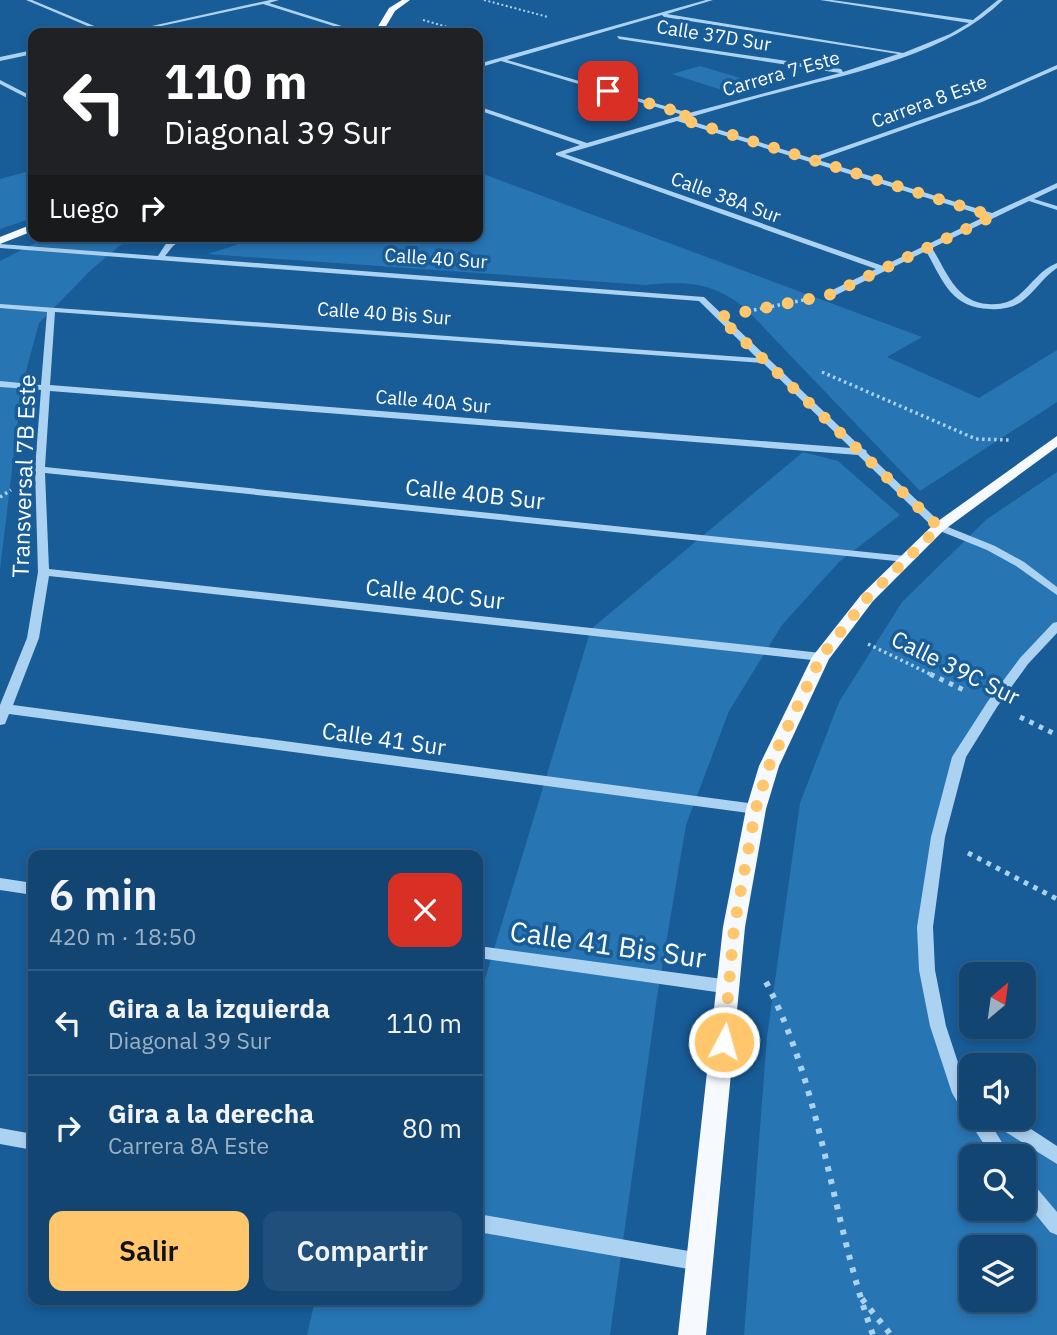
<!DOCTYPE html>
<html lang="es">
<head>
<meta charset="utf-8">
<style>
  :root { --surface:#124572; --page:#1f4f7a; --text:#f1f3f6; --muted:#9cb1c4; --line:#315d84; --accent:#ffc66c }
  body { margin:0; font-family:"IBM Plex Sans",sans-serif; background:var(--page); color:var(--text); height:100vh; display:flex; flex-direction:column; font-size:26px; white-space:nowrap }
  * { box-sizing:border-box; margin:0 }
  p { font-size:23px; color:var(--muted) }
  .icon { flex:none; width:38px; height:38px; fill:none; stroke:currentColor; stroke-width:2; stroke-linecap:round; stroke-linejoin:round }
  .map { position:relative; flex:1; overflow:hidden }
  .panel { position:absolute; left:28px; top:850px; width:455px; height:455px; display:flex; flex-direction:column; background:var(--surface); border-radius:14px; box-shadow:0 4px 10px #0003,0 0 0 2px var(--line) }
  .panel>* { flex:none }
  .hud { position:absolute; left:28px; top:28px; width:455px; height:214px; border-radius:14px; box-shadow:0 4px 10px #0003,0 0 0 2px var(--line); background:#202124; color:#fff; overflow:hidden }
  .needle { width:46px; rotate:29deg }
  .fabs { position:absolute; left:959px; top:962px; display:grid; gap:14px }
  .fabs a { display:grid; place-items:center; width:77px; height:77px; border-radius:14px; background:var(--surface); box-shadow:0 4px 10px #0003,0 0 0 2px var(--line); font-size:35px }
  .pin { position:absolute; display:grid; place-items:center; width:60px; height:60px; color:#fff; margin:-30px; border-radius:14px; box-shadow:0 4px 10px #0006 }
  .me { position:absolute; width:77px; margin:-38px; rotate:6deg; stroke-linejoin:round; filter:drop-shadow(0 0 5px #0008) }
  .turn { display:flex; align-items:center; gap:24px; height:147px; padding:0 21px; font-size:32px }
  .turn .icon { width:91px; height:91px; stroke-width:2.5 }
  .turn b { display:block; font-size:49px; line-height:60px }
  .then { display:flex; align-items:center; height:66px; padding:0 21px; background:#0003; gap:14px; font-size:26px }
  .round { display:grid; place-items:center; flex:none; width:74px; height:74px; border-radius:14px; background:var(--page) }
  .overview { display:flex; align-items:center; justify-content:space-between; height:119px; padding:0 21px }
  h1 { font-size:42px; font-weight:600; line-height:52px }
  .button { display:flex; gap:14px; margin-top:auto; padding:14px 21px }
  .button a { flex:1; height:80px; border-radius:14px; background:var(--accent); color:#111; font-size:28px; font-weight:600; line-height:80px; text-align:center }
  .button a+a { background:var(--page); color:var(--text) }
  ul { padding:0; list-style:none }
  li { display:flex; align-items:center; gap:21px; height:105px; padding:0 21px; border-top:2px solid var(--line) }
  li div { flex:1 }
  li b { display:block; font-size:26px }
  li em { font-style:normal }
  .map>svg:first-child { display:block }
  .green { fill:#2875b4; fill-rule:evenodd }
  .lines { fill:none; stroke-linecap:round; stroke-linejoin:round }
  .path-far3 { stroke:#acd2f1; stroke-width:2; stroke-dasharray:2 2.5; stroke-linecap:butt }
  .path-far2 { stroke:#acd2f1; stroke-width:3.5; stroke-dasharray:2.5 3.5; stroke-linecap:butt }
  .path-far1 { stroke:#acd2f1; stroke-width:5; stroke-dasharray:4.5 6; stroke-linecap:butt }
  .path { stroke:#acd2f1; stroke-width:6; stroke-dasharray:5 8; stroke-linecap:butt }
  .minor { fill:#acd2f1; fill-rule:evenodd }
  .major { fill:#f6faff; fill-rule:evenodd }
  .route { stroke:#ffc66c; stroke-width:12; stroke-dasharray:0 21.6 }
  .labels { text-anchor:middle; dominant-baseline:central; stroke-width:7; stroke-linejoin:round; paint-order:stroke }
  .far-street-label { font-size:19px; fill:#fff; stroke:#185c98 }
  .street-label { font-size:23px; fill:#fff; stroke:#185c98 }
  .near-street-label { font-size:28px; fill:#fff; stroke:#185c98 }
</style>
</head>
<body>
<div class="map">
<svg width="1057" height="1335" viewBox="0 0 1057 1335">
  <rect width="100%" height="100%" fill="#185c98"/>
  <!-- green -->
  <g class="green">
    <path d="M700 66 757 83 728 92 672 74Z"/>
    <path d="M33 170V218L0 229V179Z"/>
    <path d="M478 172 922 337 887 357 979 398 1057 350V402L920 491 748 311C715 282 688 281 646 285L208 254 263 236H478Z"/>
    <path d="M49 236H135L118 247 92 269 39 323 22 386 0 570V261Z"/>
    <path d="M803 452 838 461 900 515 839 562 782 625 729 711 686 825 657 997 610 1335H307L315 1300H478V1002L591 629Z"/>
    <path d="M1057 472V626L1024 661 959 757 938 837 927 970 960 1093 971 1100V1118H999L1057 1156V1335H744L767 1037 800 803 839 702 902 602 987 519ZM971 1157H1024V1209H971ZM971 1248H1024V1300H971Z"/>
  </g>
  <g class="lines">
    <!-- path-far3 -->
    <g class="path-far3">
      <path d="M484 0 548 17"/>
      <path d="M423 20 469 33"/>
    </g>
    <!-- path-far2 -->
    <g class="path-far2">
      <path d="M754 310 804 300"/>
      <path d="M822 372 976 439 1009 440"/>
      <path d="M0 497 11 490"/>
      <path d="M868 644 934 676"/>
    </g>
    <!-- path-far1 -->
    <g class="path-far1">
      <path d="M930 674 968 692"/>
      <path d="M1020 717 1057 735"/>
      <path d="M968 853 1057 899"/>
    </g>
    <!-- path -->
    <g class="path">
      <path d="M766 982C822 1089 832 1221 873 1335"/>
      <path d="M862 1299 891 1335"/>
    </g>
    <!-- minor -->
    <g class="minor">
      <path d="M26 0H32L111 33H104Z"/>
      <path d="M270 0H279L269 3 364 33H356L263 4 129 33H120Z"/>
      <path d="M706 0H713L667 14 903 53 950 34 969 23 820 0H832L973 20 998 0H1003C949 53 861 71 788 90 753 99 718 109 684 119L811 158 978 100 1057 65V69L982 102 818 160 992 213 1057 183V188L1034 199 1057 206V210L1029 201 932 248C947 272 956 302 988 304 1000 305 1010 303 1019 295 1032 284 1041 269 1057 263V268C1043 277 1035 292 1021 302 1012 308 1001 310 990 309 951 308 943 281 926 251L832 297H826V293L876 269 556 155V153L580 145 478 110V106L480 107 587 143 683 115 501 61 478 68V64ZM662 15 664 17 898 54 843 72 841 69 617 36 619 39 840 73 689 113 507 60ZM677 121 986 216 883 266 565 154Z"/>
      <path d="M33 50V54L0 61V57Z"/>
      <path d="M0 80 33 97V101L0 84Z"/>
      <path d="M177 236H186L173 246 165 256 704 297 863 449 866 450 867 453 943 525 995 546 1024 562 1057 587V595L1016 566 987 550 935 529 858 455 50 391 45 467 905 556 911 559 905 562 45 473 49 569 821 653 827 657 821 661 49 576 39 638 13 705 756 804 761 805 763 809 761 813 756 814 9 714 5 724 0 725V705L27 638 38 572 35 469 41 390 0 387V381L41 385 47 312 0 308V304L757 358 699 301 0 248V244L158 256 167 242ZM55 312 763 363 851 448 50 385Z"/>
      <path d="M1057 622V633L1028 664 997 707 966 757 945 837 933 927 935 970 946 1026 967 1090 971 1096V1118H987L1011 1157H992L971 1124 969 1117 965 1115 952 1093 930 1026 919 970 917 927 931 837 952 757 988 701 1020 658 1053 623Z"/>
      <path d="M0 878 33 883V895L0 890Z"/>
      <path d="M478 946 730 980 736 982 738 987 736 992 730 994 478 958Z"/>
      <path d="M990 1118H1014L1057 1146V1164L993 1124Z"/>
      <path d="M0 1128 33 1134V1150L0 1144Z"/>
      <path d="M1024 1178 1030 1180 1057 1212V1235L1050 1232 1024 1200Z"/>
      <path d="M478 1214 700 1253 707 1255 709 1262 707 1269 700 1271 478 1232Z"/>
    </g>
    <!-- major -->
    <g class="major">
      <path d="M402 0H410L395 11 382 33H374L389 8Z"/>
      <path d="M33 224V231L0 244V237Z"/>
      <path d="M1057 436V447L944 530 873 601 829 659 779 766 766 809 745 927 706 1335H678L723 927 746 809 759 766 812 657 861 595 934 524Z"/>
    </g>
  </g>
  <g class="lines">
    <!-- route -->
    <path class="route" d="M608 91 688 115 678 118 993 216 829 295 719 317 939 527 867 598 821 657 769 766 756 808 734 927 724 1042"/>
  </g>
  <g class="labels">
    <!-- far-street labels -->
    <g class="far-street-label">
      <text transform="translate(714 35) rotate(9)">Calle 37D Sur</text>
      <text transform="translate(781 73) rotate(-16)">Carrera 7 Este</text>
      <text transform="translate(929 101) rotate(-20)">Carrera 8 Este</text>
      <text transform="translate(726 197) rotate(20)">Calle 38A Sur</text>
      <text transform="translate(436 258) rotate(4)">Calle 40 Sur</text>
      <text transform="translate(384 313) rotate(4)">Calle 40 Bis Sur</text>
      <text transform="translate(433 401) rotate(5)">Calle 40A Sur</text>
    </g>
    <!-- street labels -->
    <g class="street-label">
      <text transform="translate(23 476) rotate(-88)">Transversal 7B Este</text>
      <text transform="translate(475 493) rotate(6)">Calle 40B Sur</text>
      <text transform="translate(435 593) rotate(6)">Calle 40C Sur</text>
      <text transform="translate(956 667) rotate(26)">Calle 39C Sur</text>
      <text transform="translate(384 738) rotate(8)">Calle 41 Sur</text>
    </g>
    <!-- near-street labels -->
    <g class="near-street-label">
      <text transform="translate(608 944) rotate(8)">Calle 41 Bis Sur</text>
    </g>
  </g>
</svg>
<div class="fabs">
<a><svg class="needle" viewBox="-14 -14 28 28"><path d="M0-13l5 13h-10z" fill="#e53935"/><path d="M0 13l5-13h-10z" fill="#9cb1c4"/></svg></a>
<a><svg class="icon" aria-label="sound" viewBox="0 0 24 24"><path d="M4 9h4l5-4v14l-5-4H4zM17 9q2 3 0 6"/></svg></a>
<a><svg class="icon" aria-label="search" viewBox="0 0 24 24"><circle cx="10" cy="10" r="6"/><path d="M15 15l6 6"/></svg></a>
<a><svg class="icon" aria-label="layers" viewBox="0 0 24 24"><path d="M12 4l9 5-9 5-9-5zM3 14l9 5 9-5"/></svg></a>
</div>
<div class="pin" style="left:608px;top:91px;background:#d93025"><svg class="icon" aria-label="arrive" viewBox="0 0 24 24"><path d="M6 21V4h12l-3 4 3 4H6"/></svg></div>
<svg class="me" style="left:724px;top:1042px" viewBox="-20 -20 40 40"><circle r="17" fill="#ffc66c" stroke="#fff" stroke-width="3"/><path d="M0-11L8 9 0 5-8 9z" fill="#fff"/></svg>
<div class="hud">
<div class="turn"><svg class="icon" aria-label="left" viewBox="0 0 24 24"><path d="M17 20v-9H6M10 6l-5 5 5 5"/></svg><div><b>110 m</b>Diagonal 39 Sur</div></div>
<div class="then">Luego<svg class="icon" aria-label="right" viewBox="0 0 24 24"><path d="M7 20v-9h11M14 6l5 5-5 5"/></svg></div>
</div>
<section class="panel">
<div class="overview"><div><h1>6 min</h1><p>420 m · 18:50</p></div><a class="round" style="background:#d93025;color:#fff"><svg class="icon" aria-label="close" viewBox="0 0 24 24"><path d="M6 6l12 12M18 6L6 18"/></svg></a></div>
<ul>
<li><svg class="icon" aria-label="left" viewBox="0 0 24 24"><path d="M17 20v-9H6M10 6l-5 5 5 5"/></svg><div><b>Gira a la izquierda</b><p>Diagonal 39 Sur</p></div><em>110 m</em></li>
<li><svg class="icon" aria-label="right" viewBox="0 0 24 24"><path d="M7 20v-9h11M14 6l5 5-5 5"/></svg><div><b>Gira a la derecha</b><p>Carrera 8A Este</p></div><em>80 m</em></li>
</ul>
<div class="button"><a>Salir</a><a>Compartir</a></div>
</section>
</div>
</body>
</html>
